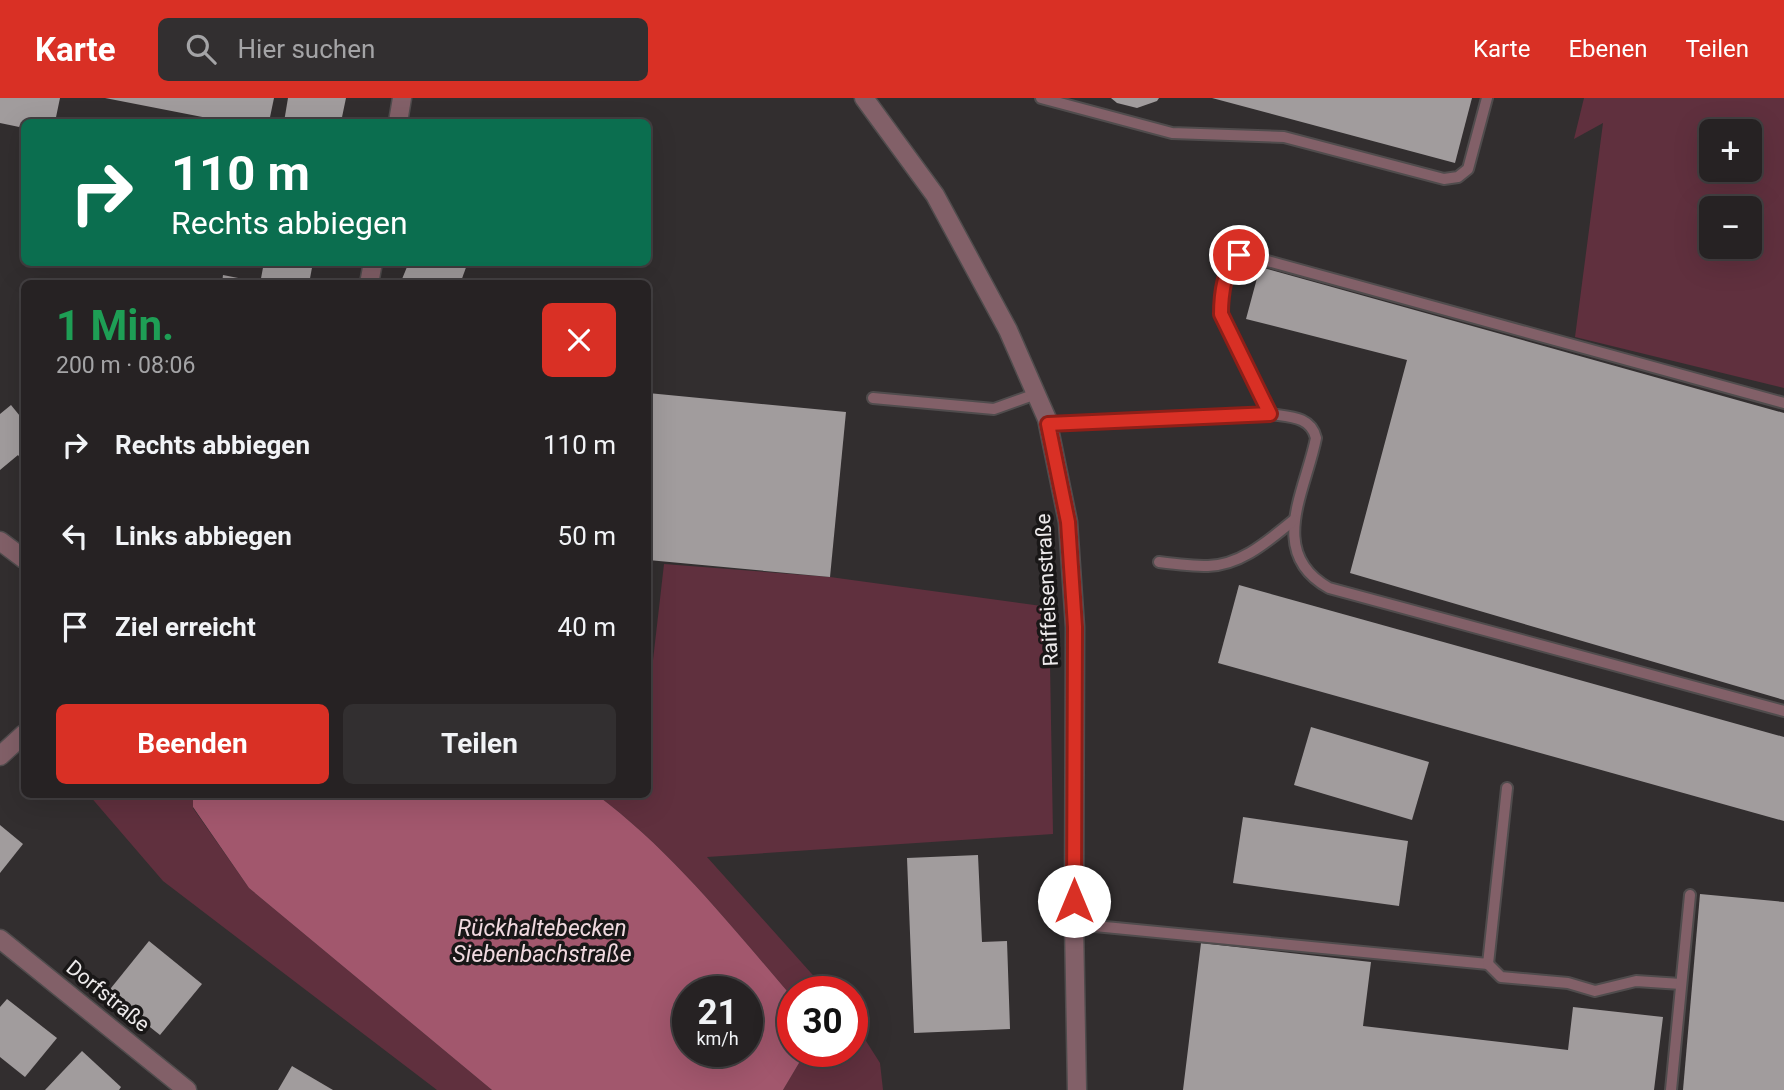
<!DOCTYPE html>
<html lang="de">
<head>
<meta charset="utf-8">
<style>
  :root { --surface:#262223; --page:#322f30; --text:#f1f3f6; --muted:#a4a4a6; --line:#423f41; --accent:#d93025 }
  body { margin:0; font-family:Roboto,sans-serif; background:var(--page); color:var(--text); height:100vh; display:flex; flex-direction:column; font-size:26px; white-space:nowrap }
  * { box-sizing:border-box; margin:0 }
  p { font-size:23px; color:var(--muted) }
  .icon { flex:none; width:38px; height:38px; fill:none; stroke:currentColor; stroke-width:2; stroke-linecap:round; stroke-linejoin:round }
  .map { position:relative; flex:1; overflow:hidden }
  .drawer { position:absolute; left:21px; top:182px; width:630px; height:518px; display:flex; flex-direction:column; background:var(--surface); border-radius:10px; box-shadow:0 7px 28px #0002,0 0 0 2px var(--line) }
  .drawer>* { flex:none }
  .top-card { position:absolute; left:21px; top:21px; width:630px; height:147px; border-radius:10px; box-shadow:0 7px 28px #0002,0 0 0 2px var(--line); background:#0b6e4f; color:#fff; overflow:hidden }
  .controls { position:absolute; left:1699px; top:21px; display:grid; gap:14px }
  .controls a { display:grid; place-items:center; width:63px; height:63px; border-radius:10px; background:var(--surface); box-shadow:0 7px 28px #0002,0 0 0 2px var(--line); font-size:35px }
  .speed { position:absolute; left:672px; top:878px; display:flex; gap:14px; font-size:35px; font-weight:700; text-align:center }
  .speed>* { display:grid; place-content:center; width:91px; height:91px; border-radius:50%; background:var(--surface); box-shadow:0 7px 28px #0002,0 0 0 2px var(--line); line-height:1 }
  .speed small { font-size:18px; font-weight:400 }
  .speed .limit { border:10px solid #d22; background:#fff; color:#111 }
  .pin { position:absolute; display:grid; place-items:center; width:60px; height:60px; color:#fff; margin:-30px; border:4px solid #fff; border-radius:50%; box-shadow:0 2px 7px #0007 }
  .me { position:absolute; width:77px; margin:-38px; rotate:0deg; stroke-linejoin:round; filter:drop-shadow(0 0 5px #0008) }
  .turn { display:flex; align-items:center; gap:24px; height:147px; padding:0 35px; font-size:32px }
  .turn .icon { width:91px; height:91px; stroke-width:2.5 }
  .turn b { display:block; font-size:49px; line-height:60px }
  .round { display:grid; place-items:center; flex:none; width:74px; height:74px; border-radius:10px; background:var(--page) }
  .overview { display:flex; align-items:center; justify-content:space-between; height:119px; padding:0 35px }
  h1 { font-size:42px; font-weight:700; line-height:52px; color:#1e9e55 }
  .primary-button { display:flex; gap:14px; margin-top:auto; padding:14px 35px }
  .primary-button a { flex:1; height:80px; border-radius:10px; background:var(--accent); color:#fff; font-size:28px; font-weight:700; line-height:80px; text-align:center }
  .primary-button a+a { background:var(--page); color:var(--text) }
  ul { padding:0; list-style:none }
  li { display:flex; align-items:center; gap:21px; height:91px; padding:0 35px }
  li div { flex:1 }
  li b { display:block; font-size:26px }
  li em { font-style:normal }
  header { display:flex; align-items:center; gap:42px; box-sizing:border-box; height:98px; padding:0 35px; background:var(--accent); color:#fff }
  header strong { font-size:33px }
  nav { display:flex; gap:38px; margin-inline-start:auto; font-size:24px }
  .search { width:490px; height:63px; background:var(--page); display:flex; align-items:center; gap:18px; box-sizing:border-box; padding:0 24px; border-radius:10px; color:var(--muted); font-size:26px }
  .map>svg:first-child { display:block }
  .green { fill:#60303e; fill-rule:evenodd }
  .water { fill:#a2576d; fill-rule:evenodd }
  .building { fill:#a19c9d }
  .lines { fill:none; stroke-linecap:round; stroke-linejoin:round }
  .lane-casing { stroke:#504c4d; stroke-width:14 }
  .street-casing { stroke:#504c4d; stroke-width:21 }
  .lane { stroke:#826068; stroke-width:10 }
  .street { stroke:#826068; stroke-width:18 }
  .route-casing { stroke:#8d1f18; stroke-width:18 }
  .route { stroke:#d93025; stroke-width:12 }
  .labels { text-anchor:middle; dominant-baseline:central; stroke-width:7; stroke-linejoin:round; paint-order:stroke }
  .street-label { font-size:21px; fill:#edeaeb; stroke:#191717 }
  .water-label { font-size:23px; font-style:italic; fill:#f0d9df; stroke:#191717 }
</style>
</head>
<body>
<header>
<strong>Karte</strong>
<div class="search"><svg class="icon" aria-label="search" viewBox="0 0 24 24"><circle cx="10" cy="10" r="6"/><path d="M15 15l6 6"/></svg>Hier suchen</div>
<nav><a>Karte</a><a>Ebenen</a><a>Teilen</a></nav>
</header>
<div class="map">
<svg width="1784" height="992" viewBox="0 0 1784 992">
  <rect width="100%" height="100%" fill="#322e2f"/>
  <!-- green -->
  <g class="green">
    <path d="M1584 0H1784V290L1575 239 1603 25 1574 41ZM1712 33H1750V72H1712ZM1712 110H1750V149H1712Z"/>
    <path d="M664 466 830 479 1049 509 1053 736 707 759 828 894H793V900C732 829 672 753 597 697L648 696V606Z"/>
    <path d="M89 697H193V710L249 790 492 992H437L163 783Z"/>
    <path d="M852 921 880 965 883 992H783L802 960 803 954H852Z"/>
  </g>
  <!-- water -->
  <path class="water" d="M193 697H597C672 753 732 829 793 900V954H803L802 960 783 992H492L249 790 193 709ZM688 894H747V954H688Z"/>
  <!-- building -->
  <g class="building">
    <path d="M0 0H60L55 24H24V30L0 25Z"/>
    <path d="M105 0H274L269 24H228Z"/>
    <path d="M288 0H346L341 24H284Z"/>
    <path d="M1111 0H1159L1157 3 1137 10 1117 5Z"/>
    <path d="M1212 0H1472L1455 65Z"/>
    <path d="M264 164H313L309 186H260Z"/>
    <path d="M409 164H468L460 186H400Z"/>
    <path d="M1260 169 1784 315V602L1350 475 1407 262 1246 221Z"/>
    <path d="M223 177 259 184V186H222Z"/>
    <path d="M648 295 846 314 830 479 648 462Z"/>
    <path d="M11 307 24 323V365L18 357 0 372V316Z"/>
    <path d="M1239 487 1784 639V723L1218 565Z"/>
    <path d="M1311 629 1429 664 1412 722 1294 687Z"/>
    <path d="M1243 719 1408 743 1399 808 1233 785Z"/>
    <path d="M0 727 23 746 0 775Z"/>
    <path d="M978 757 982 844 1007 843 1010 931 914 935 907 760Z"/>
    <path d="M1700 796 1784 804V992H1683Z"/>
    <path d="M149 843 202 886 160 937 107 895Z"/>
    <path d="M1201 845 1371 864 1363 928 1568 952 1573 909 1663 919 1654 992H1183Z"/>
    <path d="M7 901 57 940 25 979 0 959V909Z"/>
    <path d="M82 953 121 989 119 992H45Z"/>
    <path d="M292 968 333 992H278Z"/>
  </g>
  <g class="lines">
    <!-- lane casing -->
    <g class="lane-casing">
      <g id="lane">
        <path d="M1041 0 1172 35 1284 39 1444 81 1458 79 1468 71 1487 0"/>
        <path d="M873 300 994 311 1036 296"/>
        <path d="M1270 316 1221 216C1221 203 1225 167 1236 159 1241 156 1247 157 1253 159L1784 305"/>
        <path d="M1048 326 1270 316C1289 319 1311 318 1316 340 1306 392 1266 455 1329 490L1784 613"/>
        <path d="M1159 464C1175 466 1192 468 1208 468 1242 467 1269 442 1294 422"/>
        <path d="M1074 826 1488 866 1507 690"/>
        <path d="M1488 866 1501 879 1568 885 1595 893 1636 883 1681 886"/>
        <path d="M1671 992 1690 797"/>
      </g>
    </g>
    <!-- street casing -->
    <g class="street-casing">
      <g id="street">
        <path d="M864 0 935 97 1008 232 1047 321 1068 424 1075 529 1074 826 1077 992"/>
        <path d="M398 24 402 0"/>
        <path d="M369 186 373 164"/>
        <path d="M0 443 24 461"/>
        <path d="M0 658 24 636"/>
        <path d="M0 841 187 992"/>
      </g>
    </g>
    <!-- lane -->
    <use href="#lane" class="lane"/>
    <!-- street -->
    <use href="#street" class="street"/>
  </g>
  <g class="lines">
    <!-- route casing -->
    <g class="route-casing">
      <path id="route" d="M1074 803 1075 529 1068 424 1048 326 1270 316 1221 216C1221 198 1224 168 1239 157"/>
    </g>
    <!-- route -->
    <use href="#route" class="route"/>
  </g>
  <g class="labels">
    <!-- street labels -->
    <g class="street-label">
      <text transform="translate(1047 492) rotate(-93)">Raiffeisenstraße</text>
      <text transform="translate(108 898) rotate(39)">Dorfstraße</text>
    </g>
    <!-- water labels -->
    <g class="water-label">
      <text x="542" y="830">Rückhaltebecken<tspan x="542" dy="26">Siebenbachstraße</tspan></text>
    </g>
  </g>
</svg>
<div class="controls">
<a>+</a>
<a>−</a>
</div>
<div class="speed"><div>21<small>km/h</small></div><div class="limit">30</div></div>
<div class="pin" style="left:1239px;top:157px;background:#d93025"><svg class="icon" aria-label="arrive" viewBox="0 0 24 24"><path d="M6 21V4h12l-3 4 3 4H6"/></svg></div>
<svg class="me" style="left:1074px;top:803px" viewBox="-20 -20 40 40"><circle r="19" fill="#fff"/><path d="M0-13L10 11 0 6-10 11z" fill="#d93025"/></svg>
<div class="top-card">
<div class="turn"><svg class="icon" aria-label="right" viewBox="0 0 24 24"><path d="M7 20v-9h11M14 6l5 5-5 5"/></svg><div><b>110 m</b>Rechts abbiegen</div></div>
</div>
<section class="drawer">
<div class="overview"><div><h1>1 Min.</h1><p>200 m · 08:06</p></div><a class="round" style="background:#d93025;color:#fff"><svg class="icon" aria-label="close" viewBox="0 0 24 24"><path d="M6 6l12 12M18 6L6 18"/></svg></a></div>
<ul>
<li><svg class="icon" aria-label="right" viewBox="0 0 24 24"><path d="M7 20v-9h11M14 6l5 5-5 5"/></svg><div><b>Rechts abbiegen</b></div><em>110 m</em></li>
<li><svg class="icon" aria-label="left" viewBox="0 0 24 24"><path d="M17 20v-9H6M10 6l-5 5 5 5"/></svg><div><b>Links abbiegen</b></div><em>50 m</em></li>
<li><svg class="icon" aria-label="arrive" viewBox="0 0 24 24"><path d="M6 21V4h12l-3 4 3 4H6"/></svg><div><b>Ziel erreicht</b></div><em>40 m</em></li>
</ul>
<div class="primary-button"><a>Beenden</a><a>Teilen</a></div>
</section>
</div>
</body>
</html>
